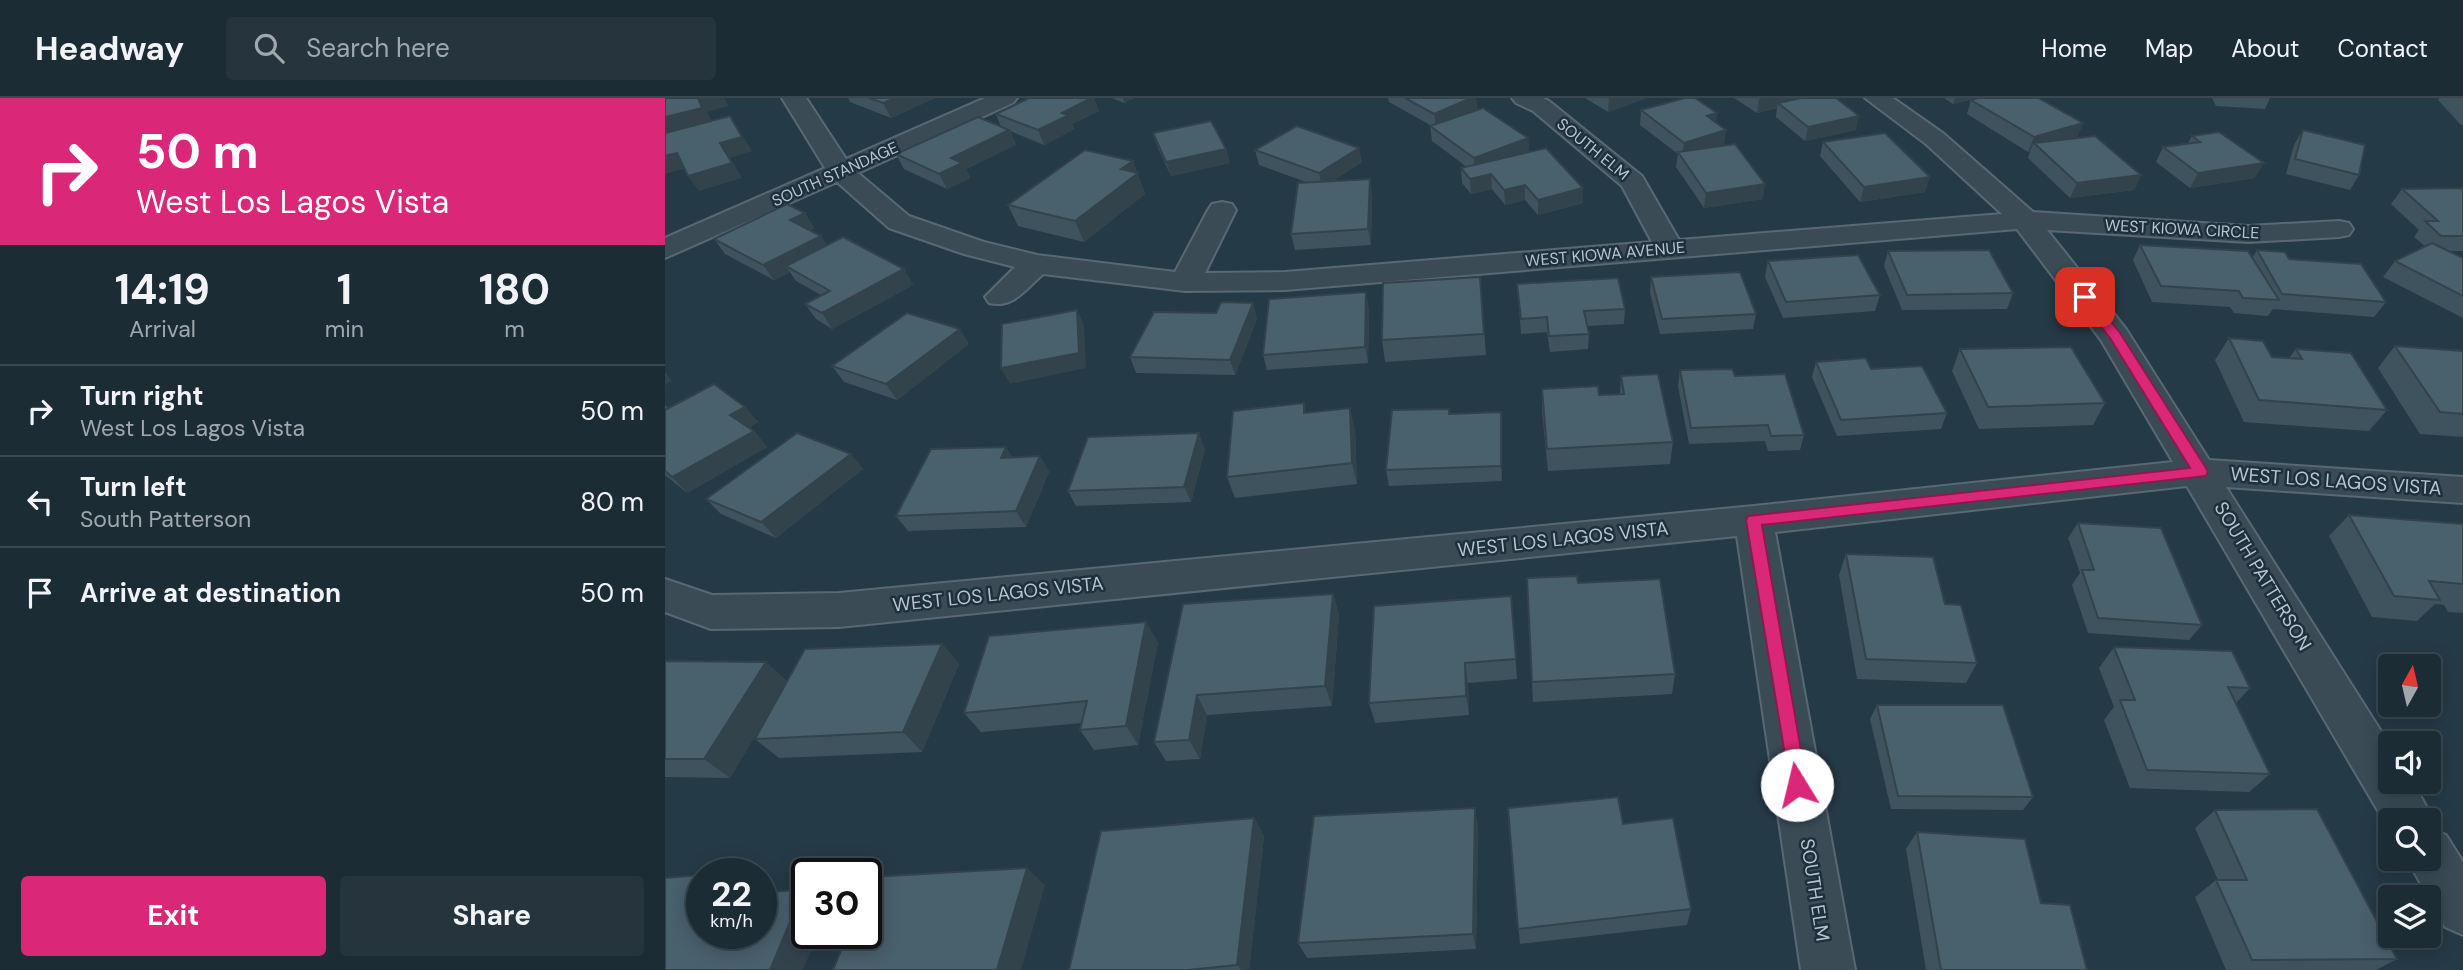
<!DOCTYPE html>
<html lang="en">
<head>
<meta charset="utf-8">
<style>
  :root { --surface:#1c2c35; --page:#25343d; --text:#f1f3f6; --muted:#a0a7ad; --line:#3a4850; --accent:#db2777 }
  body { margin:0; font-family:"DM Sans",sans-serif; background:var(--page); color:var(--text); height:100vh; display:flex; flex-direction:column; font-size:26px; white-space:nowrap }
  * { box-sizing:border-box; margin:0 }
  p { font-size:23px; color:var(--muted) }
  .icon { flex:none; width:38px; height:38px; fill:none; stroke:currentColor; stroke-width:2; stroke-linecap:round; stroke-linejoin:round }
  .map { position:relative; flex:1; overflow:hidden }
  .panel { display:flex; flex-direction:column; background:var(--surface); width:665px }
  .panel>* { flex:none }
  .top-card { background:#db2777; color:#fff; overflow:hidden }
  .needle { width:46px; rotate:8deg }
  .buttons { position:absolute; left:1713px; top:556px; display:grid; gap:14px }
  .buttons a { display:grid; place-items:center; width:63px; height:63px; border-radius:7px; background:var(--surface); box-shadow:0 4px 18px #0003,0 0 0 2px var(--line); font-size:35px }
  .speed { position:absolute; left:21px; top:760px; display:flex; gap:14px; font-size:35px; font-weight:700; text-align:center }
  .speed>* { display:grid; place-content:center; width:91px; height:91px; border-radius:50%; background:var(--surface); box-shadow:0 4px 18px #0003,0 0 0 2px var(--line); line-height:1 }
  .speed small { font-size:18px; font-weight:400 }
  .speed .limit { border:4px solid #111; border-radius:10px; background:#fff; color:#111 }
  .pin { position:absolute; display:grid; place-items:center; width:60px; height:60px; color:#fff; margin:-30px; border-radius:14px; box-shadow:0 4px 10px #0006 }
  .me { position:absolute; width:77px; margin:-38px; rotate:351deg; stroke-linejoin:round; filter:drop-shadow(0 0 5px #0008) }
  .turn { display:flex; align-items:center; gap:24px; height:147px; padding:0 21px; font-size:32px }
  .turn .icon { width:91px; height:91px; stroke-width:2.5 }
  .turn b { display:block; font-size:49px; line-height:60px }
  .eta { display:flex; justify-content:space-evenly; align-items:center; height:119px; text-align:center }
  .eta b { font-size:42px; font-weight:700; line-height:49px }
  .cta { display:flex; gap:14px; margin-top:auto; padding:14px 21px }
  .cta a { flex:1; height:80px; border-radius:7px; background:var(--accent); color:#fff; font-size:28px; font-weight:700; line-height:80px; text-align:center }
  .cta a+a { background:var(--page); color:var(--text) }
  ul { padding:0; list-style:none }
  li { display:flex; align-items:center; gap:21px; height:91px; padding:0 21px; border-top:2px solid var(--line) }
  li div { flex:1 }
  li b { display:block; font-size:26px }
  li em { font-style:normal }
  header { display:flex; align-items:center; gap:42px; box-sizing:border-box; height:98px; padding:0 35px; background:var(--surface); border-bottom:2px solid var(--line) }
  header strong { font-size:33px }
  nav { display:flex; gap:38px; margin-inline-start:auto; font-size:24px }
  .search { width:490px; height:63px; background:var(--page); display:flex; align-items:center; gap:18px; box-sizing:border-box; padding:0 24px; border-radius:7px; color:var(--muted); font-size:26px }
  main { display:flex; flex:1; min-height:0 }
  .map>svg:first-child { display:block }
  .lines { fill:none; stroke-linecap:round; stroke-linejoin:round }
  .minor-casing { stroke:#596873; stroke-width:4 }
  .minor { fill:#3a4b56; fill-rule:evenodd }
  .wall { fill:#3f535e }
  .shaded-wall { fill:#33434c }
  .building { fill:#49606d; stroke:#33434c; stroke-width:2 }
  .route { fill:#db2777; stroke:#8e194d; stroke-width:2 }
  .labels { text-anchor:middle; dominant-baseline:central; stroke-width:5; stroke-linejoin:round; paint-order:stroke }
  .far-street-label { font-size:16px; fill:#b8c5cf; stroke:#1e303c }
  .street-label { font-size:19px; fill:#b8c5cf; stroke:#1e303c }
</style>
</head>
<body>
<header>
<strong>Headway</strong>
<div class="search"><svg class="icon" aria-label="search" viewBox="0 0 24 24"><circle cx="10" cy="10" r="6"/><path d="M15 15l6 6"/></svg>Search here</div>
<nav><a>Home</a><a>Map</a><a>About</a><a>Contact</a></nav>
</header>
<main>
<section class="panel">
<div class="top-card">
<div class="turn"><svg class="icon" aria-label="right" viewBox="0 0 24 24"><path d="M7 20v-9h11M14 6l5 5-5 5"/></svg><div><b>50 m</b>West Los Lagos Vista</div></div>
</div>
<div class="eta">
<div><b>14:19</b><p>Arrival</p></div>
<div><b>1</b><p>min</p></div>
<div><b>180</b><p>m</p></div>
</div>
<ul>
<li><svg class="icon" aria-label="right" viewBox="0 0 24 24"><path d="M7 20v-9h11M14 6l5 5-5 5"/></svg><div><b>Turn right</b><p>West Los Lagos Vista</p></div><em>50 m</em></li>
<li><svg class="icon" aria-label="left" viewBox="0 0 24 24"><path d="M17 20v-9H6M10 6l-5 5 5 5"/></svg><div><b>Turn left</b><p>South Patterson</p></div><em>80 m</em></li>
<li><svg class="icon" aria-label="arrive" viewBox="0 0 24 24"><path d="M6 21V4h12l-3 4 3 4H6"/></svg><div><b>Arrive at destination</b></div><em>50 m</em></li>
</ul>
<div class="cta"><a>Exit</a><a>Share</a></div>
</section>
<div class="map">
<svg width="1798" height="872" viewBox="0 0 1798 872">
  <rect width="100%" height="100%" fill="#253a47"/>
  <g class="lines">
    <!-- minor casing -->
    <g class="minor-casing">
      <path id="minor" d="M117 0H141L181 61 320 0H352L348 5 193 75 244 118 319 144 372 157 510 174 543 112 547 106 557 104 567 106 571 112 540 175 620 174 987 144 957 88 868 13 851 5 847 0H878L884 3 977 78 1014 142 1337 116 1261 46 1200 0H1228L1279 36 1368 114 1583 128 1674 123 1684 125 1688 131 1684 137 1674 139 1583 144 1382 132 1461 231 1544 362 1798 379V405L1561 389 1726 649V684H1748L1769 723 1766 731 1781 737 1798 764V837L1780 829 1742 761H1764V723H1726V735L1522 388 1110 434 1190 872H1136L1072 438 174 529 46 531 0 514V481L47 497 174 495 1089 408 1508 364 1436 242 1352 131 620 192 520 193 378 176C361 191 348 211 324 205L320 199 350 169 299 156 224 130 172 84 0 160V140L160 70Z"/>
    </g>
    <!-- minor -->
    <use href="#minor" class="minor"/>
  </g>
  <!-- wall -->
  <g class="wall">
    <path d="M183 0H270L226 20 185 4Z"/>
    <path d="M364 0H429L434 13 407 26 409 31 379 47 345 33 351 47 301 71 305 80 282 91 239 71 231 56 336 29 331 16Z"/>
    <path d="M447 0H469L459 5Z"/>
    <path d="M723 0H811L812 12 863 40 864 54 918 90V105L873 117 860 102 840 107 827 91 806 96 797 85 796 70 802 69 767 43 765 28H767L724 4Z"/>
    <path d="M920 0H982L943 14Z"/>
    <path d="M1069 0H1171L1191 32 1140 43 1111 19 1112 10 1092 15Z"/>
    <path d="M1279 0H1312L1288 6Z"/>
    <path d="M1547 0H1605L1600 11 1551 8Z"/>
    <path d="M1774 0H1798V27H1796L1773 2Z"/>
    <path d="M1306 2 1418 25 1412 39 1408 40 1476 77 1469 92 1405 100 1363 60 1365 53 1363 54 1302 16Z"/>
    <path d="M976 12 1052 15 1050 24 1059 46 1051 49 1098 101 1039 110 1011 69 1013 56 975 27Z"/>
    <path d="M1638 32 1694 77 1685 92 1621 76 1629 47Z"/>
    <path d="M488 35 561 51 565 65 506 78 493 50Z"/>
    <path d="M1527 38 1590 80 1525 90 1491 64 1498 49 1523 45Z"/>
    <path d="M1158 44 1260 94 1195 104 1155 58Z"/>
    <path d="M590 52 697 64 668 83 707 96 706 147 630 152 626 136 641 84 594 67Z"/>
    <path d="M468 63 480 96 419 144 353 128 343 107Z"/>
    <path d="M1798 90V153H1784L1798 160V220L1718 179 1730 163 1760 148 1749 139 1754 132 1726 106 1737 91Z"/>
    <path d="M140 115 149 130 145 132 162 147 239 171 248 187 167 231 151 221 140 206 156 197 131 183 125 174 109 182 60 156 49 141Z"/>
    <path d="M1475 147 1587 160 1592 152 1624 161 1721 204 1709 219 1608 211 1603 218 1569 215 1565 209 1487 204 1468 162Z"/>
    <path d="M1223 153 1348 195 1342 211 1237 212 1219 168Z"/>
    <path d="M1103 163 1215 197 1210 213 1118 220 1100 179Z"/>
    <path d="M815 179 821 257 720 264 717 242Z"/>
    <path d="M986 179 1091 216 1088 231 995 236 985 194Z"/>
    <path d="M852 186 960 211 959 226 922 228 924 236 923 251 885 254 882 234 856 236Z"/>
    <path d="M704 210 703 265 602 272 598 257Z"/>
    <path d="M592 221 570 277 471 275 465 259Z"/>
    <path d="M1564 240 1607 259 1624 260 1631 251 1722 312 1704 333 1579 324 1550 262Z"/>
    <path d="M304 246 232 302 179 284 167 268Z"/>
    <path d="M1730 248 1798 253V339L1755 336 1713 270Z"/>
    <path d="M1295 251 1440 305 1428 327 1314 331 1287 273Z"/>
    <path d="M1151 264 1282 315 1276 331 1172 338 1147 279Z"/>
    <path d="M1015 272 1070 278 1139 337 1135 352 1103 353 1100 343 1024 346 1013 288Z"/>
    <path d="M956 278 1008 344 1005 366 883 373 877 313V291L934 297 955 296Z"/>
    <path d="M0 307 3 310 80 309 93 324 84 330 89 333 102 349 22 395 0 377Z"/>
    <path d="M784 311V316L837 330V383L724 388 721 372Z"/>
    <path d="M642 315 690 332 692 386 570 400 562 379Z"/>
    <path d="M341 349 347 359 375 358 384 374 361 429 243 433 231 418Z"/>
    <path d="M540 351 526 404 411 408 403 393Z"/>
    <path d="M186 356 198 371 111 440 56 416 41 401Z"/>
    <path d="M1684 417 1798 426V515L1783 514 1779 507 1770 506 1752 523 1707 519 1664 438Z"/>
    <path d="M1413 425 1537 527 1524 542 1423 535 1407 487 1415 475 1403 440Z"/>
    <path d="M1181 456 1280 506 1312 565 1301 585 1192 581 1174 477Z"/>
    <path d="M862 480 913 485 1010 576 1007 596 868 604Z"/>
    <path d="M668 496 674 517 667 608 542 617 535 661 501 663 489 644 518 506Z"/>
    <path d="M846 498 852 581 803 585 804 617 710 625 704 605Z"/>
    <path d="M493 544 473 647 429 652 415 632 417 625 316 634 299 615Z"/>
    <path d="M277 546 294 566 257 654 114 660 90 641 106 611 65 680 0 679V563L122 583Z"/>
    <path d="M1449 549 1585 590 1571 605 1605 676 1584 694 1465 690 1439 622 1449 609 1434 570Z"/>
    <path d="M1212 607 1368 699 1358 712 1226 711 1205 621Z"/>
    <path d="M843 710 1026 811 1022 827 855 846Z"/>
    <path d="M1550 712 1732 861 1711 872H1561L1530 799 1551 782H1553L1530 730Z"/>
    <path d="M589 720 599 738 584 872H404Z"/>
    <path d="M813 728 811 851 642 860 633 845Z"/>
    <path d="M1252 734 1376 805 1422 872H1261L1241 751Z"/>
  </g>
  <!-- shaded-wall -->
  <g class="shaded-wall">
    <path d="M33 0H59L64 8 42 14 47 24 0 36V19Z"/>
    <path d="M231 0H270L226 20 218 5Z"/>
    <path d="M426 0H429L434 13 407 26 409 31 379 47 373 32 397 15Z"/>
    <path d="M458 0H469L459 5Z"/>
    <path d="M806 0H811L812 12 771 30 769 16Z"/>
    <path d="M944 0H982L943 14Z"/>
    <path d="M1097 0H1148L1113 5 1112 10 1092 15 1094 1Z"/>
    <path d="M1290 0H1312L1288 6Z"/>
    <path d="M1052 15 1050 30 1042 18Z"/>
    <path d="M65 18 87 53 65 60 77 80 34 93 23 78 55 45Z"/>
    <path d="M1194 18 1191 32 1140 43 1143 29Z"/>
    <path d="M1418 25 1412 39 1375 51 1369 45 1365 53 1363 54 1369 39Z"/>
    <path d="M344 32 351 47 301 71 305 80 282 91 274 76 286 60Z"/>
    <path d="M1061 32 1059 46 1017 59 1019 45Z"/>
    <path d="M863 40 864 55 810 75 809 60Z"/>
    <path d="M694 50 697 64 657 90 654 75Z"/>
    <path d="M561 51 565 65 506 78 501 64Z"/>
    <path d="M12 55 22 70 0 76V58Z"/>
    <path d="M468 63 480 96 419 144 410 123 456 71Z"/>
    <path d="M1599 65 1590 80 1525 90 1533 75Z"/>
    <path d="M826 76 827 91 806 96 805 81Z"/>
    <path d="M1476 77 1469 92 1405 100 1412 85Z"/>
    <path d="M1265 79 1260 94 1195 104 1199 89Z"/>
    <path d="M705 81 707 96 706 147 703 131Z"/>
    <path d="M1100 86 1098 101 1039 110 1041 95Z"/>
    <path d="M860 87V102L840 107 839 92Z"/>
    <path d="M918 90V105L873 117V102Z"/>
    <path d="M140 115 149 130 135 138 125 122Z"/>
    <path d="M156 138 166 153 121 168 125 174 109 182 98 167Z"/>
    <path d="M239 171 248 187 167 231 157 215Z"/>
    <path d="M701 194 704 210 703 265 700 249Z"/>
    <path d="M588 205 592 221 570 277 565 262Z"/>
    <path d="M412 212 419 227 421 270 345 286 336 270Z"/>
    <path d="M295 231 304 246 232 302 221 286Z"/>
    <path d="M0 274 7 283 0 287Z"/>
    <path d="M80 309 93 324 79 333 65 317Z"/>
    <path d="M685 310 690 332 692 386 687 365Z"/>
    <path d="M836 314 837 330V383L836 368Z"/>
    <path d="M89 333 102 349 22 395 7 379Z"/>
    <path d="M534 335 540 351 526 404 519 389Z"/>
    <path d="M341 349 350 364 336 360Z"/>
    <path d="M186 356 198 371 111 440 96 424Z"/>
    <path d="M375 358 384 374 361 429 351 413Z"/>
    <path d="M668 496 674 517 667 608 660 588Z"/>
    <path d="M481 524 493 544 473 647 461 628Z"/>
    <path d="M277 546 294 566 257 654 238 634Z"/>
    <path d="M101 564 123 584 65 680 39 661Z"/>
    <path d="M800 565 803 585 804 617 801 598Z"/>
    <path d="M532 597 542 617 535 661 524 642Z"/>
    <path d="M810 710 813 728 811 851 808 836Z"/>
    <path d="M589 720 599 738 584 872H576L572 867Z"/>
    <path d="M362 770 380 787 356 872H332Z"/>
    <path d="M96 786 104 790 96 806Z"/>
    <path d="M139 791 142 793V835H153L138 872H105Z"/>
  </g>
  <!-- building -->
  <g class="building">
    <path d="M0 0H33L37 10 0 19Z"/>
    <path d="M204 0H231L218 5Z"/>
    <path d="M364 0H426L397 15 404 17 373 32 331 16Z"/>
    <path d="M740 0H806L769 16Z"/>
    <path d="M1020 0H1030L1052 15 1042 18 1061 32 1019 45 976 12Z"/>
    <path d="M1136 0H1171L1194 18 1143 29 1113 5Z"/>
    <path d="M1313 0H1373L1418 25 1369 39 1306 2Z"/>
    <path d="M818 10 863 40 809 60 765 28Z"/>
    <path d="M65 18 77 39 55 45 67 65 23 78 12 55 0 58V35Z"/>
    <path d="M313 19 344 32 286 60 297 65 274 76 231 56Z"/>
    <path d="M546 23 561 51 501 64 488 35Z"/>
    <path d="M632 28 694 50 654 75 590 52Z"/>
    <path d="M1638 32 1700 47 1694 77 1630 61Z"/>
    <path d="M1554 34 1599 65 1533 75 1498 49 1535 44 1527 38Z"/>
    <path d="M1220 35 1265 79 1199 89 1158 44Z"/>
    <path d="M1430 38 1476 77 1412 85 1369 45Z"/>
    <path d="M1070 46 1100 86 1041 95 1013 54Z"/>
    <path d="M881 50 918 90 873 102 860 87 839 92 826 76 805 81 796 70Z"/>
    <path d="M420 52 468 63 456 71 473 75 410 123 343 107Z"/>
    <path d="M705 81 703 131 626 136 633 85Z"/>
    <path d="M1798 90V138H1776L1760 123H1773L1737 91Z"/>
    <path d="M122 106 140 115 125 122 156 138 98 167 49 141Z"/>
    <path d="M178 139 239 171 157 215 140 206 165 193 121 168Z"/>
    <path d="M1767 145 1798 160V198L1730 163Z"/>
    <path d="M1475 147 1583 153 1614 202 1578 200 1574 193 1496 188Z"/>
    <path d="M1324 152 1348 195 1242 197 1223 153Z"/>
    <path d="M1592 152 1620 154 1624 161 1696 166 1721 204 1617 196Z"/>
    <path d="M1193 157 1215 197 1121 204 1103 163Z"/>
    <path d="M1075 174 1091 216 997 221 986 179Z"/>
    <path d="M815 179 819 236 717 242 718 185Z"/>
    <path d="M953 180 960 211 919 213 924 236 884 238 882 219 856 221 852 186Z"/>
    <path d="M701 194 700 249 598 257 604 201Z"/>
    <path d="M556 204 588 205 565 262 465 259 489 214 551 215Z"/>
    <path d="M412 212 414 255 336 270 337 226Z"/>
    <path d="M242 215 295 231 221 286 167 268Z"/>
    <path d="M1564 240 1598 243 1607 259 1637 261 1631 251 1686 255 1722 312 1594 302Z"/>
    <path d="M1730 248 1798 253V316L1775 314Z"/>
    <path d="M1406 249 1440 305 1323 309 1295 251Z"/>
    <path d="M1201 260 1206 271 1257 268 1282 315 1176 322 1151 264Z"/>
    <path d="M1067 271 1070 278 1120 276 1139 337 1106 338 1103 327 1026 330 1015 272Z"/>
    <path d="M993 276 1008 344 882 351 877 291 933 288 934 297 959 296 956 278Z"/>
    <path d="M49 286 80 309 65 317 89 333 7 379 0 373V312Z"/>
    <path d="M639 305V315L685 310 687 365 562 379 568 313Z"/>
    <path d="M784 311V316L836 314V368L721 372 727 312Z"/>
    <path d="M132 335 186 356 96 424 41 401Z"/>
    <path d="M534 335 519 389 403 393 423 339Z"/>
    <path d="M341 349 336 360 375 358 351 413 231 418 266 351Z"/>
    <path d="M1684 417 1798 426V486L1764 483 1775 502 1729 498Z"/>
    <path d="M1413 425 1496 430 1537 527 1433 520 1417 472H1429Z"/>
    <path d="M1181 456 1268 459 1280 506 1296 507 1312 565 1201 561Z"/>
    <path d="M912 478 913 485 995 481 1010 576 867 584 862 480Z"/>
    <path d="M668 496 660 588 532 597 524 642 489 644 518 506Z"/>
    <path d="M846 498 851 561 800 565 801 598 704 605 709 508Z"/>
    <path d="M481 524 461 628 415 632 422 603 299 615 324 538Z"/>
    <path d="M277 546 238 634 90 641 140 551Z"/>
    <path d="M1449 549 1567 553 1585 590 1563 589 1605 676 1482 672 1455 602H1470Z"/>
    <path d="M0 563 101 564 39 661H0Z"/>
    <path d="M1212 607H1338L1368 699 1233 698Z"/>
    <path d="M953 699 958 726 1008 720 1026 811 853 831 843 710Z"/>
    <path d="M810 710 808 836 633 845 649 718Z"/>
    <path d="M1652 711 1732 861 1587 862 1551 782H1582L1550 712Z"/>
    <path d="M589 720 572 867 522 872H404L436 733Z"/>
    <path d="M1252 734 1360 741 1376 805 1405 807 1422 872H1276Z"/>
    <path d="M362 770 332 872H168L183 835H201V788L205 779Z"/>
    <path d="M37 777V835H96V795L139 791 105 872H0V780Z"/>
  </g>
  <!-- route -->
  <path class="route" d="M1420 195 1424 196 1455 235 1541 370 1543 374 1541 378 1097 427 1142 687 1139 693 1132 696 1126 693 1081 422 1083 418 1525 370 1445 240 1413 199Z"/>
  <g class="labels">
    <!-- far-street labels -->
    <g class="far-street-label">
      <text transform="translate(928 51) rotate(39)">SOUTH ELM</text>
      <text transform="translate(170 76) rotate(-24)">SOUTH STANDAGE</text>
      <text transform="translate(1517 131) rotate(3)">WEST KIOWA CIRCLE</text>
      <text transform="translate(940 156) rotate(-5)">WEST KIOWA AVENUE</text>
    </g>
    <!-- street labels -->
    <g class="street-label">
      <text transform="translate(1671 383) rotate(4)">WEST LOS LAGOS VISTA</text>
      <text transform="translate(898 441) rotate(-6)">WEST LOS LAGOS VISTA</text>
      <text transform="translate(1598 478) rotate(59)">SOUTH PATTERSON</text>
      <text transform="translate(333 496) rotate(-6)">WEST LOS LAGOS VISTA</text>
      <text transform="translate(1150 792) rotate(81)">SOUTH ELM</text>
    </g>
  </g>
</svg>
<div class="buttons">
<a><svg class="needle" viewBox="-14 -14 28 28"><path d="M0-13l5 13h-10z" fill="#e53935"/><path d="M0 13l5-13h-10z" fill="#a0a7ad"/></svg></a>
<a><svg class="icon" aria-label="sound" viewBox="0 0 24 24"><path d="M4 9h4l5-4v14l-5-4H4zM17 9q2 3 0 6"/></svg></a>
<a><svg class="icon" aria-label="search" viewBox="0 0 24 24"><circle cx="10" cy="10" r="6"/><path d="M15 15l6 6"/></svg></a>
<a><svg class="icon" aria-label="layers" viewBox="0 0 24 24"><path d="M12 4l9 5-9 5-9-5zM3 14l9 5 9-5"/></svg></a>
</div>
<div class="speed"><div>22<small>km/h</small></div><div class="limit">30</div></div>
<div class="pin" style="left:1420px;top:199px;background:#d93025"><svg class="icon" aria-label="arrive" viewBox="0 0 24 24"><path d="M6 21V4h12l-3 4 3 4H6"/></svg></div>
<svg class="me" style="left:1132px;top:687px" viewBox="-20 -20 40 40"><circle r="19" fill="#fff"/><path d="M0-13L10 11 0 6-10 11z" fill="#db2777"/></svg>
</div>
</main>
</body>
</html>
